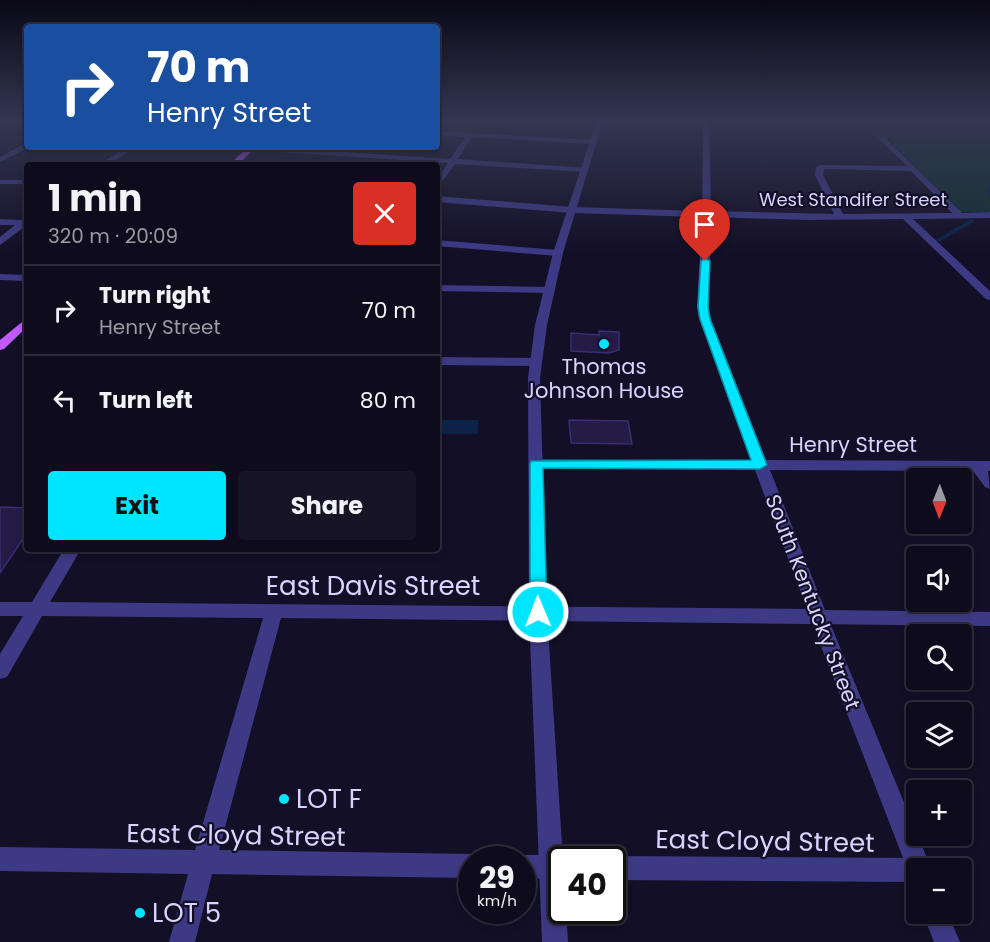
<!DOCTYPE html>
<html lang="en">
<head>
<meta charset="utf-8">
<style>
  :root { --surface:#0e0b1c; --page:#171425; --text:#f1f3f6; --muted:#9b9ba3; --line:#2e2b3b; --accent:#00e5ff }
  body { margin:0; font-family:Poppins,sans-serif; background:var(--page); color:var(--text); height:100vh; display:flex; flex-direction:column; font-size:22px; white-space:nowrap }
  * { box-sizing:border-box; margin:0 }
  p { font-size:20px; color:var(--muted) }
  .icon { flex:none; width:33px; height:33px; fill:none; stroke:currentColor; stroke-width:2; stroke-linecap:round; stroke-linejoin:round }
  .map { position:relative; flex:1; overflow:hidden }
  .drawer { position:absolute; left:24px; top:162px; width:416px; height:390px; display:flex; flex-direction:column; background:var(--surface); border-radius:6px; box-shadow:0 3px 9px #0003,0 0 0 2px var(--line) }
  .drawer>* { flex:none }
  .guide { position:absolute; left:24px; top:24px; width:416px; height:126px; border-radius:6px; box-shadow:0 3px 9px #0003,0 0 0 2px var(--line); background:#1a4fa0; color:#fff; overflow:hidden }
  .needle { width:39px; rotate:181deg }
  .buttons { position:absolute; left:906px; top:468px; display:grid; gap:12px }
  .buttons a { display:grid; place-items:center; width:66px; height:66px; border-radius:6px; background:var(--surface); box-shadow:0 3px 9px #0003,0 0 0 2px var(--line); font-size:30px }
  .speed { position:absolute; left:458px; top:846px; display:flex; gap:12px; font-size:30px; font-weight:700; text-align:center }
  .speed>* { display:grid; place-content:center; width:78px; height:78px; border-radius:50%; background:var(--surface); box-shadow:0 3px 9px #0003,0 0 0 2px var(--line); line-height:1 }
  .speed small { font-size:15px; font-weight:400 }
  .speed .limit { border:3px solid #111; border-radius:9px; background:#fff; color:#111 }
  .pin { position:absolute; display:grid; place-items:center; width:51px; height:51px; color:#fff; margin:-62px -26px; border-radius:50% 50% 50% 0; rotate:-45deg; box-shadow:0 0 6px #0007 }
  .pin .icon { rotate:45deg }
  .me { position:absolute; width:66px; margin:-33px; rotate:359deg; stroke-linejoin:round; filter:drop-shadow(0 0 4px #0008) }
  .turn { display:flex; align-items:center; gap:21px; height:126px; padding:0 24px; font-size:27px }
  .turn .icon { width:78px; height:78px; stroke-width:2.5 }
  .turn b { display:block; font-size:42px; line-height:51px }
  .round { display:grid; place-items:center; flex:none; width:63px; height:63px; border-radius:6px; background:var(--page) }
  .headline { display:flex; align-items:center; justify-content:space-between; height:102px; padding:0 24px }
  h1 { font-size:36px; font-weight:700; line-height:45px }
  .cta { display:flex; gap:12px; margin-top:auto; padding:12px 24px }
  .cta a { flex:1; height:69px; border-radius:6px; background:var(--accent); color:#111; font-size:24px; font-weight:700; line-height:69px; text-align:center }
  .cta a+a { background:var(--page); color:var(--text) }
  ul { padding:0; list-style:none }
  li { display:flex; align-items:center; gap:18px; height:90px; padding:0 24px; border-top:2px solid var(--line) }
  li div { flex:1 }
  li b { display:block; font-size:22px }
  li em { font-style:normal }
  .map>svg:first-child { display:block }
  .green { fill:#12302f }
  .water { fill:#0c2248 }
  .lines { fill:none; stroke-linecap:round; stroke-linejoin:round }
  .stream-far1 { stroke:#0c2248; stroke-width:3 }
  .stream { stroke:#0c2248; stroke-width:4 }
  .building { fill:#241b47; stroke:#3b2d73; stroke-width:1.5 }
  .minor { fill:#3d3a85; fill-rule:evenodd }
  .tertiary { fill:#3d3a85; fill-rule:evenodd }
  .primary { fill:#c25bff; fill-rule:evenodd }
  .route { fill:#00e5ff; stroke:#0095a6; stroke-width:1.5 }
  .poi-dot { fill:#00e5ff; stroke:#130f26; stroke-width:2 }
  .labels { text-anchor:middle; dominant-baseline:central; stroke-width:4.5; stroke-linejoin:round; paint-order:stroke }
  .far-street-label { font-size:18px; fill:#d9d4ff; stroke:#130f26 }
  .poi-label { font-size:21px; fill:#d9d4ff; stroke:#130f26 }
  .street-label { font-size:21px; fill:#d9d4ff; stroke:#130f26 }
  .near-street-label { font-size:26px; fill:#d9d4ff; stroke:#130f26 }
  .near-poi-label { font-size:26px; fill:#d9d4ff; stroke:#130f26; text-anchor:start }
</style>
</head>
<body>
<div class="map">
<svg width="990" height="942" viewBox="0 0 990 942">
  <rect width="100%" height="100%" fill="#130f26"/>
  <!-- green -->
  <path class="green" d="M857 120H990V212H960L887 138H877Z"/>
  <!-- water -->
  <rect class="water" x="437" y="420" width="41" height="14"/>
  <g class="lines">
    <!-- stream-far1 -->
    <g class="stream-far1">
      <path d="M984 120 990 124"/>
      <path d="M990 187V193"/>
    </g>
    <!-- stream -->
    <path class="stream" d="M937 241 972 221"/>
  </g>
  <!-- building -->
  <g class="building">
    <path d="M599 331 619 332V350L609 353 571 351V333L599 335Z"/>
    <path d="M569 420 628 421 632 444 571 443Z"/>
    <path d="M0 507 27 508V533L0 573Z"/>
  </g>
  <g class="lines">
    <!-- minor -->
    <g class="minor">
      <path d="M703 120H709L711 211 834 214 815 175 816 167 820 165 907 166 880 140 883 136 962 213 990 212V218L913 219 990 291V300L986 299 903 219 807 220 711 217 709 307 711 319 766 460 990 461V471H988L990 489 985 487 973 471 770 470 825 610 990 612V626L281 618 219 850 471 854 480 860H471V878L212 874 195 942H169L188 874 0 871V847L195 850 263 618 42 616 7 677 0 679V654L23 616H0V602H32L64 549H81L50 602 807 609 755 470 536 469 529 464 536 459 752 460 699 319 697 307 702 217 572 213 436 202V196L572 207 702 211ZM824 169 911 171 952 213 843 214 823 175Z"/>
      <path d="M436 131 593 140 597 142 593 144 472 137 458 159 585 168 589 170 585 172 455 164 436 190V181L448 163 235 149 231 147H270L450 159 465 137 436 135Z"/>
      <path d="M24 144 30 147 0 162V157Z"/>
      <path d="M127 147H136L108 165H98Z"/>
      <rect x="0" y="180" width="27" height="4"/>
      <path d="M27 217V225L0 245V237L15 225H0V219L21 220Z"/>
      <path d="M436 240 558 250 563 253 558 256 436 246Z"/>
      <path d="M0 274 27 275V281L0 280Z"/>
      <path d="M436 285 549 287 554 290 549 293 436 291Z"/>
      <path d="M436 357 536 358 542 362 536 366 436 365Z"/>
      <path d="M522 855H558L567 858 561 860V878L522 879V860H513Z"/>
      <path d="M612 856 916 858 925 861 927 868H916V882L612 880V860H603Z"/>
    </g>
    <!-- tertiary -->
    <g class="tertiary">
      <path d="M597 120H603L563 253 547 325 540 378 547 613 563 860 561 910H566L568 942H542L529 613 528 378 535 325 553 253Z"/>
      <path d="M819 611 826 613 828 618 931 868H916V879L910 877 907 868 810 618 812 613Z"/>
      <path d="M923 914H948L960 942H934Z"/>
    </g>
    <!-- primary -->
    <g class="primary">
      <path d="M248 147H256L238 165H229Z"/>
      <path d="M27 318V327L4 349 0 350V340Z"/>
    </g>
  </g>
  <!-- sky -->
  <linearGradient id="sky" x2="0" y2="1"><stop stop-color="#0a0815"/><stop offset="0.48" stop-color="#333752"/><stop offset="1" stop-color="#333752" stop-opacity="0"/></linearGradient>
  <rect width="990" height="252" fill="url(#sky)"/>
  <!-- route -->
  <path class="route" d="M705 258 710 261 708 307 710 319 767 465 760 469 543 468 547 612 544 617 538 619 532 617 530 612V464L531 461 751 460 700 319 698 307 701 261Z"/>
  <!-- markers -->
  <g class="poi-dot">
    <circle cx="604" cy="344" r="6"/>
    <circle cx="284" cy="799" r="6"/>
    <circle cx="140" cy="913" r="6"/>
  </g>
  <g class="labels">
    <!-- far-street labels -->
    <g class="far-street-label">
      <text x="853" y="199">West Standifer Street</text>
    </g>
    <!-- poi labels -->
    <g class="poi-label">
      <text x="604" y="366">Thomas<tspan x="604" dy="24">Johnson House</tspan></text>
    </g>
    <!-- street labels -->
    <g class="street-label">
      <text x="853" y="444">Henry Street</text>
      <text transform="translate(813 602) rotate(69)">South Kentucky Street</text>
    </g>
    <!-- near-street labels -->
    <g class="near-street-label">
      <text x="373" y="586">East Davis Street</text>
      <text transform="translate(236 835) rotate(1)">East Cloyd Street</text>
      <text transform="translate(765 841) rotate(1)">East Cloyd Street</text>
    </g>
    <!-- near-poi labels -->
    <g class="near-poi-label">
      <text x="296" y="799">LOT F</text>
      <text x="152" y="913">LOT 5</text>
    </g>
  </g>
</svg>
<div class="buttons">
<a><svg class="needle" viewBox="-14 -14 28 28"><path d="M0-13l5 13h-10z" fill="#e53935"/><path d="M0 13l5-13h-10z" fill="#9b9ba3"/></svg></a>
<a><svg class="icon" aria-label="sound" viewBox="0 0 24 24"><path d="M4 9h4l5-4v14l-5-4H4zM17 9q2 3 0 6"/></svg></a>
<a><svg class="icon" aria-label="search" viewBox="0 0 24 24"><circle cx="10" cy="10" r="6"/><path d="M15 15l6 6"/></svg></a>
<a><svg class="icon" aria-label="layers" viewBox="0 0 24 24"><path d="M12 4l9 5-9 5-9-5zM3 14l9 5 9-5"/></svg></a>
<a>+</a>
<a>−</a>
</div>
<div class="speed"><div>29<small>km/h</small></div><div class="limit">40</div></div>
<div class="pin" style="left:705px;top:261px;background:#d93025"><svg class="icon" aria-label="arrive" viewBox="0 0 24 24"><path d="M6 21V4h12l-3 4 3 4H6"/></svg></div>
<svg class="me" style="left:538px;top:612px" viewBox="-20 -20 40 40"><circle r="17" fill="#00e5ff" stroke="#fff" stroke-width="3"/><path d="M0-11L8 9 0 5-8 9z" fill="#fff"/></svg>
<div class="guide">
<div class="turn"><svg class="icon" aria-label="right" viewBox="0 0 24 24"><path d="M7 20v-9h11M14 6l5 5-5 5"/></svg><div><b>70 m</b>Henry Street</div></div>
</div>
<section class="drawer">
<div class="headline"><div><h1>1 min</h1><p>320 m · 20:09</p></div><a class="round" style="background:#d93025;color:#fff"><svg class="icon" aria-label="close" viewBox="0 0 24 24"><path d="M6 6l12 12M18 6L6 18"/></svg></a></div>
<ul>
<li><svg class="icon" aria-label="right" viewBox="0 0 24 24"><path d="M7 20v-9h11M14 6l5 5-5 5"/></svg><div><b>Turn right</b><p>Henry Street</p></div><em>70 m</em></li>
<li><svg class="icon" aria-label="left" viewBox="0 0 24 24"><path d="M17 20v-9H6M10 6l-5 5 5 5"/></svg><div><b>Turn left</b></div><em>80 m</em></li>
</ul>
<div class="cta"><a>Exit</a><a>Share</a></div>
</section>
</div>
</body>
</html>
